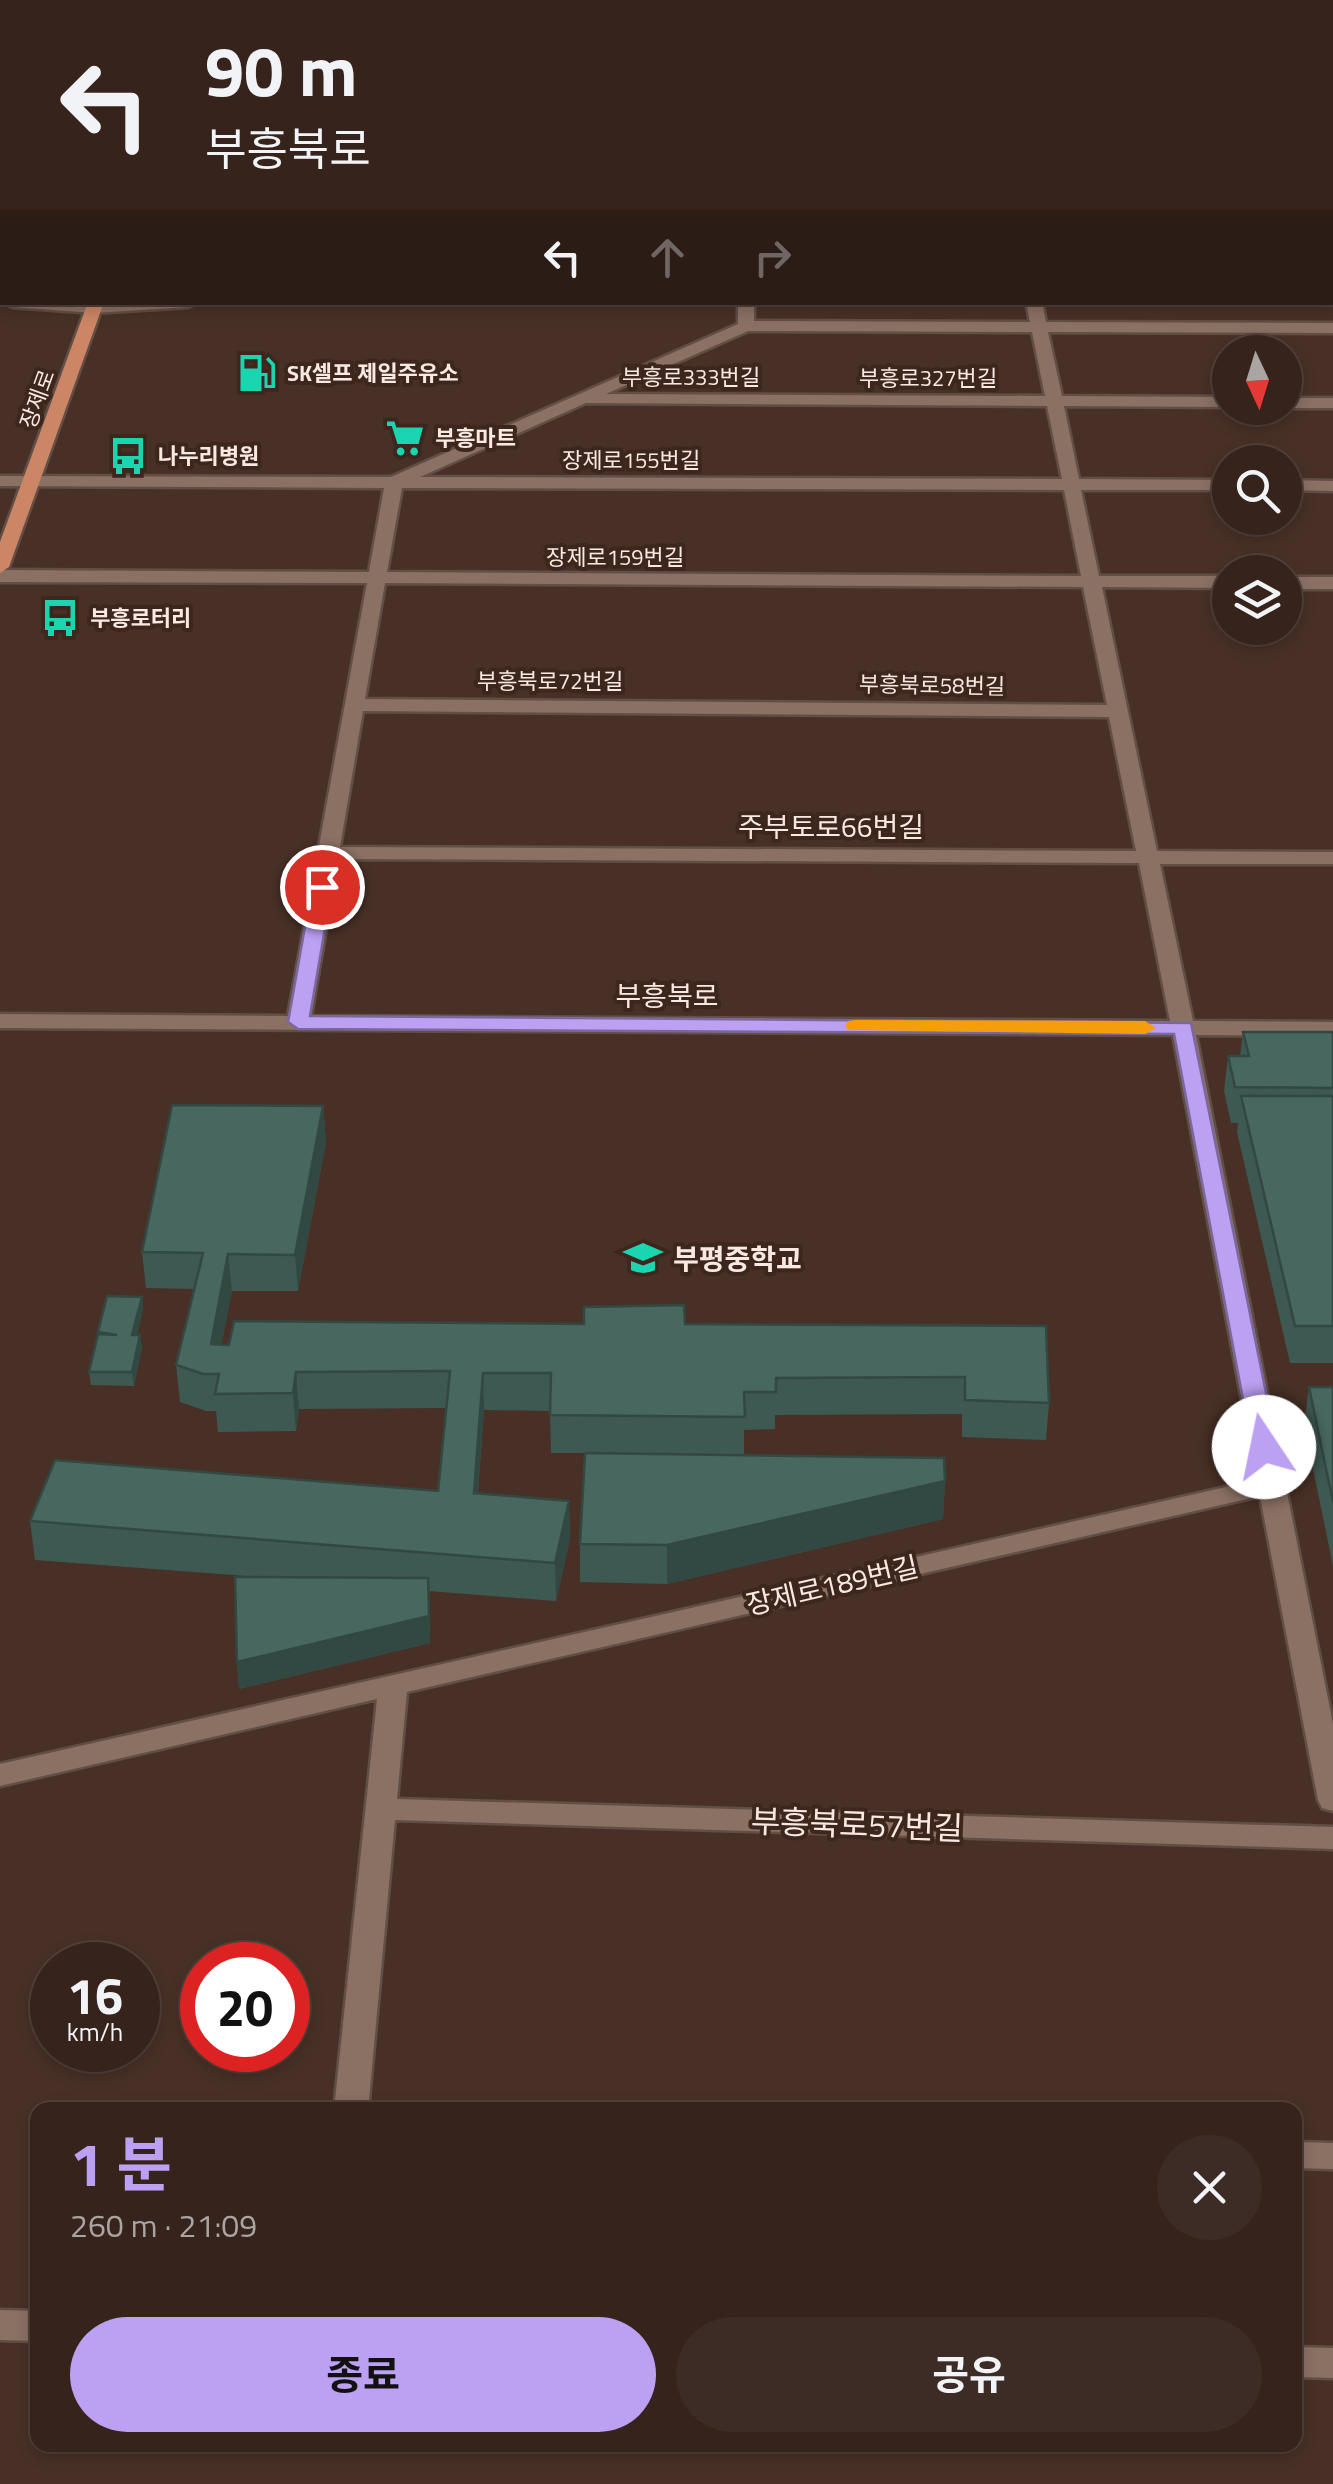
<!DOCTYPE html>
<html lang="ko">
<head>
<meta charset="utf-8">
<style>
  :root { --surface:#36241c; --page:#3d2c25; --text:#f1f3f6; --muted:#aaa4a3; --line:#50413b; --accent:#bca0f2 }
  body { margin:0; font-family:"Titillium Web","Noto Sans KR",sans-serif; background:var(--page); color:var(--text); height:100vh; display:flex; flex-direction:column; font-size:38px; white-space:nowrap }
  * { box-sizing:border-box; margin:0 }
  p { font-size:32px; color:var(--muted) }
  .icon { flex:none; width:55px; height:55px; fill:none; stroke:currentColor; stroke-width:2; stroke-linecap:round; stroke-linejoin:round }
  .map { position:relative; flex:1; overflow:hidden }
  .sheet { position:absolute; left:30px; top:2102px; width:1272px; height:350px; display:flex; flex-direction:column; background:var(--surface); border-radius:20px; box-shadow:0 5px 15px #0003,0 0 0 2px var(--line) }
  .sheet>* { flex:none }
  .top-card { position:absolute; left:0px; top:0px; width:1335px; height:305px; box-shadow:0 5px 15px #0003,0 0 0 2px var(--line); background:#36241c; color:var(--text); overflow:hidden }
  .needle { width:65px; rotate:176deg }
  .tools { position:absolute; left:1212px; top:335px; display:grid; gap:20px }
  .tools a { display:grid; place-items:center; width:90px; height:90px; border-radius:50%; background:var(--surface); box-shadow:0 5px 15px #0003,0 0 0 2px var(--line); font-size:50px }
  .speed { position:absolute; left:30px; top:1942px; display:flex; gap:20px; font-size:50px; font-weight:700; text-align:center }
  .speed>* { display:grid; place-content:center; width:130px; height:130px; border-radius:50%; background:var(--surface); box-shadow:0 5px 15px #0003,0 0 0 2px var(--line); line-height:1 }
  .speed small { font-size:25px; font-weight:400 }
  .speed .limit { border:15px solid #d22; background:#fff; color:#111 }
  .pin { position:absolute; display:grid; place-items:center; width:85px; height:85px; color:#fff; margin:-42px; border:5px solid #fff; border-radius:50%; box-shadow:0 2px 10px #0007 }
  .me { position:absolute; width:110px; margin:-55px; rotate:349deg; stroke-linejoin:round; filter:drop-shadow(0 0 8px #0008) }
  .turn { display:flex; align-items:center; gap:35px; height:210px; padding:0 40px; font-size:45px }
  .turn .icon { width:130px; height:130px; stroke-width:2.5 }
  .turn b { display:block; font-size:70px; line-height:85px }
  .lanes { display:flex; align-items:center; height:95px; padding:0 40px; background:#0003; justify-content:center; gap:50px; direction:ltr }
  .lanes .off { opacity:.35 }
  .round { display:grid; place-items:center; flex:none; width:105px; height:105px; border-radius:52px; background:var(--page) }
  .summary { display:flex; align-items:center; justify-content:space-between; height:170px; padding:0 40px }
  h1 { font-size:60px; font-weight:700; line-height:75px; color:var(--accent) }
  .button { display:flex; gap:20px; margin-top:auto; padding:20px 40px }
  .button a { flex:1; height:115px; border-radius:60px; background:var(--accent); color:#111; font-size:40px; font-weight:700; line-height:115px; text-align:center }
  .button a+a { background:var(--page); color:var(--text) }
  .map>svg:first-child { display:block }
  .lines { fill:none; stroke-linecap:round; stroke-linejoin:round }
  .minor-casing { stroke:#624e45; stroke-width:5 }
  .major-casing { stroke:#624e45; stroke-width:5 }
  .minor { fill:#8b7064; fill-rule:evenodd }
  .major { fill:#cc8666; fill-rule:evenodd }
  .wall { fill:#3e5951 }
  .shaded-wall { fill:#324842 }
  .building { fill:#48675e; stroke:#324842; stroke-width:2.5 }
  .route { fill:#bca0f2; stroke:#7a689d; stroke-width:2.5 }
  .slow { fill:#f59e0b }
  .labels { text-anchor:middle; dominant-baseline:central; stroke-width:8; stroke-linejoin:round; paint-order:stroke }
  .far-poi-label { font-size:22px; font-weight:bold; fill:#f9e9e2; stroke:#3d261c; text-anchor:start }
  .far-street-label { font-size:22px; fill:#f9e9e2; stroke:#3d261c }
  .street-label { font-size:28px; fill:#f9e9e2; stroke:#3d261c }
  .poi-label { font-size:28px; font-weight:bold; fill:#f9e9e2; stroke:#3d261c; text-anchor:start }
  .near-street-label { font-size:32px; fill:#f9e9e2; stroke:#3d261c }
</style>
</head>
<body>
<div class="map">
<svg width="1333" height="2484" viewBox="0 0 1333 2484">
  <rect width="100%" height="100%" fill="#483026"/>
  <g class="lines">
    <!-- minor casing -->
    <g class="minor-casing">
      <g id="minor">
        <rect x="204" y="0" width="12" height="2"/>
        <rect x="473" y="0" width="12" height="2"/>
        <rect x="1332" y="51" width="1" height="8"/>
        <rect x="1332" y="116" width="1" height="8"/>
        <rect x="0" y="139" width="2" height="8"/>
        <path d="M4 302H197L189 307 94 313 12 307Z"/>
        <path d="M738 302H754V321L1030 322 1026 302H1042L1046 322 1333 323V333L1048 332 1062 396 1230 397V407L1064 406 1079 479 1230 480V490H1081L1099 576H1230V588L1102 587 1157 851 1333 852V864H1160L1193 1021 1333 1022V1036L1196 1035 1333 1724V1811L1322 1808 1318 1800 1260 1496 407 1692 397 1799 1333 1827V1849L395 1820 368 2110H334L377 1699 0 1786V1764L1257 1480 1173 1035 0 1028V1014L288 1016 367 583 0 582V570L369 572 384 488 0 486V476L391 477 738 324ZM748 331 1032 332 1045 396 606 394ZM586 403 1047 406 1062 479 420 477ZM402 488 1064 490 1081 576 387 572ZM385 583 1083 587 1107 705 365 699ZM363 711 1109 717 1136 851 340 847ZM338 859 1139 863 1170 1021 311 1016Z"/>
        <rect x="1285" y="398" width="48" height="10"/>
        <path d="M1285 480 1333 481V491L1285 490Z"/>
        <rect x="1285" y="577" width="48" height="12"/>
        <path d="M1295 2142 1333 2143V2169L1295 2168Z"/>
        <path d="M0 2310 38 2311V2341L0 2340Z"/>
        <path d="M1295 2347 1333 2348V2378L1295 2377Z"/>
      </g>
    </g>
    <!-- major casing -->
    <g class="major-casing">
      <g id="major">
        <path d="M0 208 2 209V217L0 218Z"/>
        <rect x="1332" y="210" width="1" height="10"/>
        <path d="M88 302H104L9 567 0 573V542Z"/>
      </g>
    </g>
    <!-- minor -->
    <use href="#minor" class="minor"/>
    <!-- major -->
    <use href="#major" class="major"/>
  </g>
  <!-- wall -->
  <g class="wall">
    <path d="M1243 1032H1333V1363H1290L1237 1132 1238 1123H1231L1224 1091 1228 1056H1240Z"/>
    <path d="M323 1106 326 1142 298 1291H232L221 1345 685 1324 1046 1326 1049 1403 1046 1440 962 1437V1414L775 1415V1429L744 1430V1454L945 1481 943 1519 667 1584 580 1582V1544L585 1453H551L550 1411 484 1410 478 1493 569 1501 570 1539 556 1601 429 1591 430 1643 239 1689 237 1662 260 1577 35 1560 30 1521 438 1491 446 1408 299 1409 296 1431 218 1432 216 1411H206L180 1402 176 1365 195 1289 146 1288 142 1252Z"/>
    <path d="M107 1296 142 1297 143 1310 137 1335H140L142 1348 134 1386 91 1385 89 1372Z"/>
    <path d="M1309 1387H1333V1566L1304 1425Z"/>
  </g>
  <!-- shaded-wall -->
  <g class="shaded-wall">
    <path d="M323 1106 326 1142 298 1291 295 1255Z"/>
    <path d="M228 1254 232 1291 216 1374 211 1344Z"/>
    <path d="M142 1297 143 1310 134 1348 132 1335Z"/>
    <path d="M140 1335 142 1348 134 1386 132 1372Z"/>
    <path d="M296 1372 299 1409 296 1431 293 1393Z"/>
    <path d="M483 1373 484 1410 475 1531 474 1493Z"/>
    <path d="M945 1481 943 1519 667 1584V1545Z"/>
    <path d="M569 1501 570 1539 556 1601 555 1563Z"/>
    <path d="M428 1578 430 1643 239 1689 237 1662Z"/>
  </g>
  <!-- building -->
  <g class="building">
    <path d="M1243 1032H1333V1088L1235 1087 1228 1056H1249Z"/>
    <path d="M1241 1096H1333V1326H1295Z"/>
    <path d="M172 1105 323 1106 295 1255 228 1254 211 1344 229 1345 234 1321 584 1324V1307L684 1305 685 1324 1046 1326 1049 1403 965 1400V1377L776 1378V1392H744L745 1417 550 1415 551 1373H483L474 1493 569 1501 555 1563 30 1521 55 1460 438 1491 450 1371 296 1372 293 1393 215 1394 219 1374H203L176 1365 203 1253 142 1252Z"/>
    <path d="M107 1296 142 1297 132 1335H140L132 1372H89L98 1334 117 1335 98 1332Z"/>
    <path d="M1309 1387H1333V1502Z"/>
    <path d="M585 1453 944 1458 945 1481 667 1545 580 1544Z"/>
    <path d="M235 1577 428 1578 429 1616 237 1662Z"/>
  </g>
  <!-- route -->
  <path class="route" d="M322 881 332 887 310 1016 1191 1023 1277 1447 1264 1455 1252 1447 1174 1034 298 1029 288 1022 312 887Z"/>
  <!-- slow -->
  <path class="slow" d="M855 1020 1145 1021 1156 1028 1145 1034 848 1030 845 1026 848 1021Z"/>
  <!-- icons -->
  <defs>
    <g id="fuel-bare" transform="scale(3)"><path d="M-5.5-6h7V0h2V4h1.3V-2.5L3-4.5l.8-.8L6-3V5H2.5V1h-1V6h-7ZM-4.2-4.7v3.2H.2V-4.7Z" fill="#1bd5b1" stroke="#3d261c" stroke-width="2.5" paint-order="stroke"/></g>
    <g id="supermarket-bare" transform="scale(3)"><path d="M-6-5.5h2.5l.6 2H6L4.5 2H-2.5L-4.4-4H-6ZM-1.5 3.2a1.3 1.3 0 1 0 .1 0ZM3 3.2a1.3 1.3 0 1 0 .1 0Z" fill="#1bd5b1" stroke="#3d261c" stroke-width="2.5" paint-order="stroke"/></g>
    <g id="bus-bare" transform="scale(3)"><path d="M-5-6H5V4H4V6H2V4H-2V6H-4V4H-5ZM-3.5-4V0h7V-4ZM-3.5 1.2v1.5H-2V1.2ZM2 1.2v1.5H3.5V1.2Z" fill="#1bd5b1" stroke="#3d261c" stroke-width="2.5" paint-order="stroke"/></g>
    <g id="school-bare" transform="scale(3)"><path d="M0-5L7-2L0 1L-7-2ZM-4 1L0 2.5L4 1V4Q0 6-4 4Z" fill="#1bd5b1" stroke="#3d261c" stroke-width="2.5" paint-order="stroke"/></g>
  </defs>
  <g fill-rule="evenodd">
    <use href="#fuel-bare" x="257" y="373"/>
    <use href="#supermarket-bare" x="405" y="438"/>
    <use href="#bus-bare" x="128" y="456"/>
    <use href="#bus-bare" x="60" y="618"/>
    <use href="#school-bare" x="643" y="1258"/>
  </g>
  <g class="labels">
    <!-- far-poi labels -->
    <g class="far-poi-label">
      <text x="287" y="373">SK셀프 제일주유소</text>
      <text x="435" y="438">부흥마트</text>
      <text x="158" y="456">나누리병원</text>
      <text x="90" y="618">부흥로터리</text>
    </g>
    <!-- far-street labels -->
    <g class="far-street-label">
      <text x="691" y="377">부흥로333번길</text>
      <text x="928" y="378">부흥로327번길</text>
      <text transform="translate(37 399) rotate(-70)">장제로</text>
      <text x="631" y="460">장제로155번길</text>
      <text x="615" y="557">장제로159번길</text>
      <text x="550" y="681">부흥북로72번길</text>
      <text transform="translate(932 685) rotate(1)">부흥북로58번길</text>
    </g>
    <!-- street labels -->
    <g class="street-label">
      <text x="831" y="826">주부토로66번길</text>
      <text x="667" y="995">부흥북로</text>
      <text transform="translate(832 1585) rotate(-13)">장제로189번길</text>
    </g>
    <!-- poi labels -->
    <g class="poi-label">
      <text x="673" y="1258">부평중학교</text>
    </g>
    <!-- near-street labels -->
    <g class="near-street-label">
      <text transform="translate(857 1824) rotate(2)">부흥북로57번길</text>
    </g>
  </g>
</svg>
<div class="tools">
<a><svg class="needle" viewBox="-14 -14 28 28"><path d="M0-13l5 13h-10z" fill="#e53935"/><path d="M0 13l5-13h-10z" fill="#aaa4a3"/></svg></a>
<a><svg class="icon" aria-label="search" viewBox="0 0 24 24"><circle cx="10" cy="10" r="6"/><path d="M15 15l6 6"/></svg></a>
<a><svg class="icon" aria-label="layers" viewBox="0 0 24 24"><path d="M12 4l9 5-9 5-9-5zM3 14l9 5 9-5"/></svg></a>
</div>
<div class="speed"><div>16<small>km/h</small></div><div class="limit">20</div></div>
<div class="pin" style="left:322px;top:887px;background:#d93025"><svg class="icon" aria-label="arrive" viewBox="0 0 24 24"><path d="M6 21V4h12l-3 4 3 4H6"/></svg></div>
<svg class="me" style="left:1264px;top:1447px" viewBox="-20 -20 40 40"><circle r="19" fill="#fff"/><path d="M0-13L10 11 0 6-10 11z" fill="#bca0f2"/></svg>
<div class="top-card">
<div class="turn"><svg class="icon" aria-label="left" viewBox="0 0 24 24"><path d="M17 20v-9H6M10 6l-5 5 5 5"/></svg><div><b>90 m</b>부흥북로</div></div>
<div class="lanes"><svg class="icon" aria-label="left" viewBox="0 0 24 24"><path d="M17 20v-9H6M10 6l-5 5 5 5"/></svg><svg class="icon off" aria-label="ahead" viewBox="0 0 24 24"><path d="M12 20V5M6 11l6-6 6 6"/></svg><svg class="icon off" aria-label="right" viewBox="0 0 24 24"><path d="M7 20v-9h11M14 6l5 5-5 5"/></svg></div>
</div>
<section class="sheet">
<div class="summary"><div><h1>1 분</h1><p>260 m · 21:09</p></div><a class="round"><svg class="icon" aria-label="close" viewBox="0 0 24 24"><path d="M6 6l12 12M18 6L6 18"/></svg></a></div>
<div class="button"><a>종료</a><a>공유</a></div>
</section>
</div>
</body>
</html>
